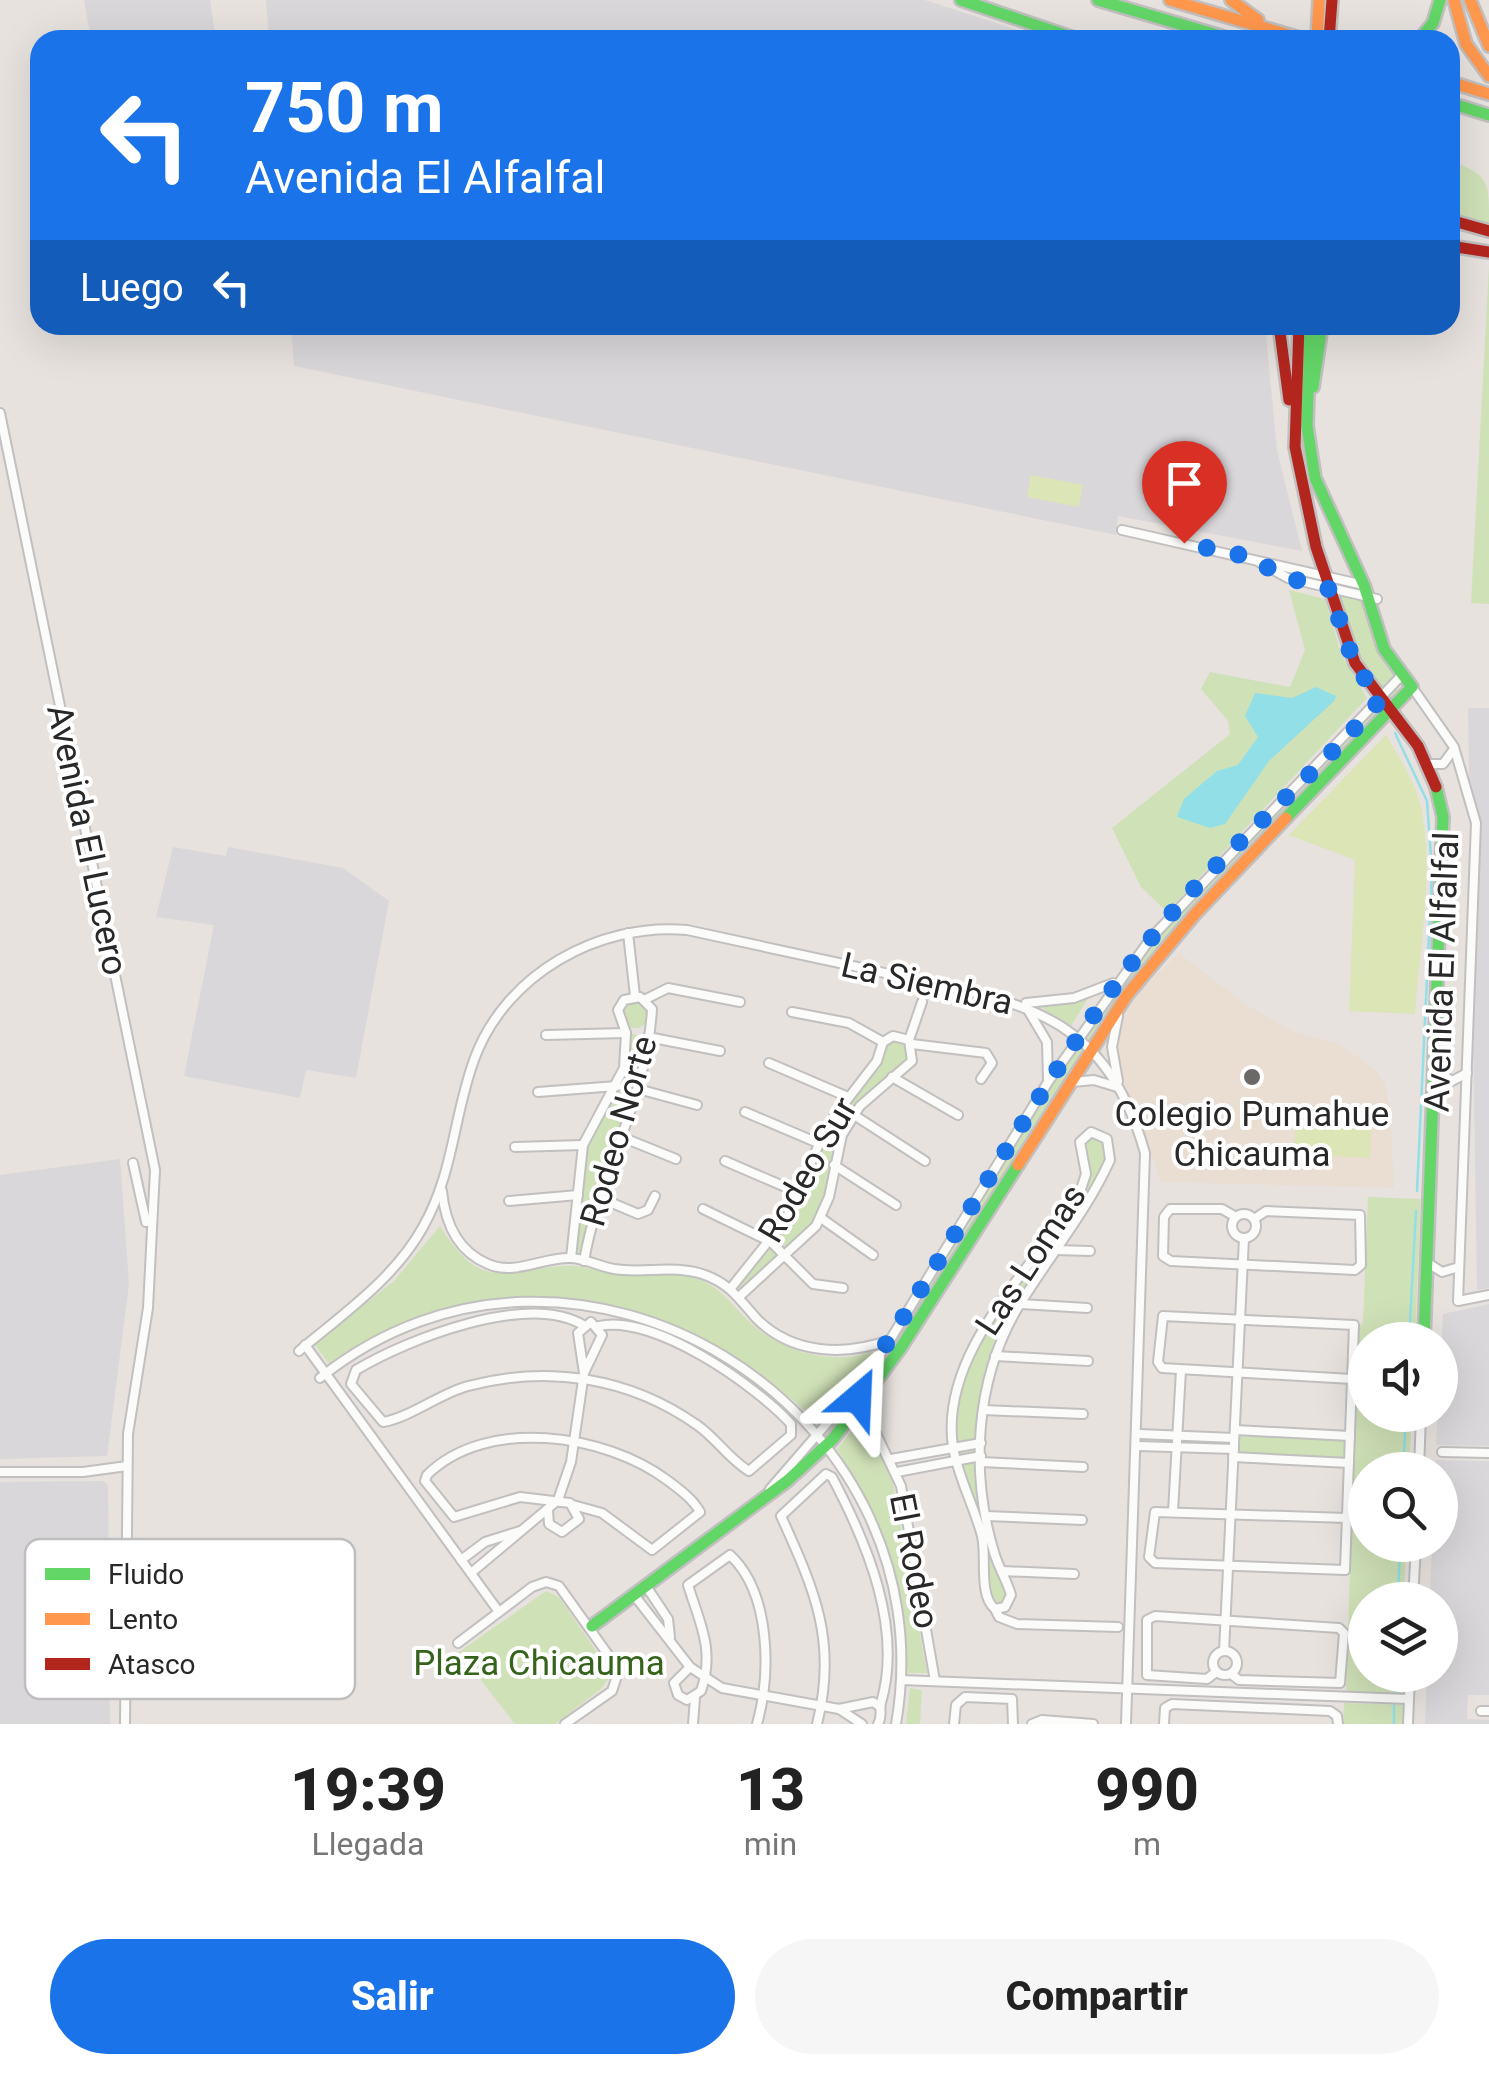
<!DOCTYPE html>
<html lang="es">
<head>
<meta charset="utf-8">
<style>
  :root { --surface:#fff; --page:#f6f6f6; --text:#222; --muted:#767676; --accent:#1a73e8 }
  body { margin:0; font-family:Roboto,sans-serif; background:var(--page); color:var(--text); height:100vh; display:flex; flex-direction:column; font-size:38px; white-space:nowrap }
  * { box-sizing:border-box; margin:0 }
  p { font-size:32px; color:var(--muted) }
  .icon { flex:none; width:55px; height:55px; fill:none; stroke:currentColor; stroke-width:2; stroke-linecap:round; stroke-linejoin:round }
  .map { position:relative; height:1724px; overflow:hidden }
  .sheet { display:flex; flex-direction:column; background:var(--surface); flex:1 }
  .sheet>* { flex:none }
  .top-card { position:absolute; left:30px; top:30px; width:1430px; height:305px; border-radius:30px; box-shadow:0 10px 40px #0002; background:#1a73e8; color:#fff; overflow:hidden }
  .fabs { position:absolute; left:1348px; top:1322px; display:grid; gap:20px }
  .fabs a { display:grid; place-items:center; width:110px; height:110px; border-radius:50%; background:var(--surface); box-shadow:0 10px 40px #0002; font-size:50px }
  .pin { position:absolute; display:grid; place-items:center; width:85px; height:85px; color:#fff; margin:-102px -42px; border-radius:50% 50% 50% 0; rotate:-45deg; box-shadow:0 0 10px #0007 }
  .pin .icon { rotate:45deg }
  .me { position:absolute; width:110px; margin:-55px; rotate:26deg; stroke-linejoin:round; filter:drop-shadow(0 0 8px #0008) }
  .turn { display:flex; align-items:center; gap:35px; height:210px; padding:0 50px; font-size:45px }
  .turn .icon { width:130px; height:130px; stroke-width:2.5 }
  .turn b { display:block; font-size:70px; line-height:85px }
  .then { display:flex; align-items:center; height:95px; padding:0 50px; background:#0003; gap:20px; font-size:38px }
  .eta { display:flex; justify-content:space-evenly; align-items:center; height:170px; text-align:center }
  .eta b { font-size:60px; font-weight:800; line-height:70px }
  .cta { display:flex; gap:20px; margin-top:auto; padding:20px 50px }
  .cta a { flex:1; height:115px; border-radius:60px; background:var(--accent); color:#fff; font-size:40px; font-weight:800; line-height:115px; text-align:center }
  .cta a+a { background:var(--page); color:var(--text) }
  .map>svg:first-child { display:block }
  .industrial { fill:#dad7da }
  .education { fill:#eaded2 }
  .green { fill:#cfe1b7 }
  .pitch { fill:#dbe5b5 }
  .water { fill:#92dfe8 }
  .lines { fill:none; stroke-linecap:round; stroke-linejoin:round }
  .stream { stroke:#92dfe8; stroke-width:2.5 }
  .street-casing { stroke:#c1bfbf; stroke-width:12 }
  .fast-casing { stroke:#c1bfbf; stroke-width:16 }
  .slow-casing { stroke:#c1bfbf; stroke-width:16 }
  .jam-casing { stroke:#c1bfbf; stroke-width:16 }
  .street { stroke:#fbfbfa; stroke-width:8 }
  .fast { stroke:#63d668; stroke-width:11 }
  .slow { stroke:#ff974d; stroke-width:11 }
  .jam { stroke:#b3261e; stroke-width:11 }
  .route { stroke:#1a73e8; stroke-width:18; stroke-dasharray:0 32.4 }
  .poi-dot { fill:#6b6968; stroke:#fff; stroke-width:4 }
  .labels { text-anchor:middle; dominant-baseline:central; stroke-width:8; stroke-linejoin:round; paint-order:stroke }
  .street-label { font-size:35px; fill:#282828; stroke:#fff }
  .poi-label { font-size:35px; fill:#282828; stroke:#fff }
  .park-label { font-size:35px; fill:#35631b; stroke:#fff }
  .key { fill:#fff; stroke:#bebebe; stroke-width:2.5 }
  .key-label { font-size:28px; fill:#282828 }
</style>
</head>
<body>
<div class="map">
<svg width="1489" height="1724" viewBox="0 0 1489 1724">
  <rect width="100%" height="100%" fill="#e7e2de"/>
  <!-- industrial -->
  <g class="industrial">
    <path d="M84 0H210L216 40H91Z"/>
    <path d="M266 0H925L1048 40H269Z"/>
    <path d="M291 325H1265L1277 450 1302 551 1118 516 1116 535 294 366Z"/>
    <path d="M1468 708H1489V1288L1477 1290Z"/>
    <path d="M173 847 226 856 228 847 343 868 389 901 356 1078 306 1070 300 1098 184 1076 214 925 156 917Z"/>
    <path d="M120 1159 129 1284 107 1456 0 1459V1175Z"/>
    <path d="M1489 1304V1446L1436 1445 1443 1314Z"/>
    <path d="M1436 1460 1489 1461V1695H1468L1467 1719 1489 1720V1724H1425L1427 1675H1440V1600H1430L1432 1545H1440V1470H1435Z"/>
    <path d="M104 1481 108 1485 110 1724H0V1482Z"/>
  </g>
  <!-- education -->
  <path class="education" d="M1179 953 1245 1004 1292 1031 1340 1045 1376 1070 1385 1084 1391 1117 1394 1188 1161 1182 1119 1067V1032L1128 1003Z"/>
  <!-- green -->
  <g class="green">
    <path d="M1450 161C1489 174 1489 182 1489 223L1450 212Z"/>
    <path d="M1489 266V604L1471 603Z"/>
    <path d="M1289 590 1325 599 1341 653 1367 698 1167 912 1141 887 1112 828 1230 734 1228 721 1201 689 1210 672 1290 687 1305 650Z"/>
    <path d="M1337 595 1363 601 1376 645 1400 682 1399 694 1183 921 898 1347 829 1442 823 1432 856 1393 1049 1086 1147 949 1378 703Z"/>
    <path d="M1090 995 1071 1026 1039 1006Z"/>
    <circle cx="635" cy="1014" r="14"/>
    <path d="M630 1033 640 1036C637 1115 591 1180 581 1257L573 1255 586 1146 622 1082Z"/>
    <path d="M894 1038 908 1042 911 1054 906 1064 858 1104 840 1134 819 1217 740 1292 734 1287 788 1221 829 1127Z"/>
    <path d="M1091 1133 1103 1140 1106 1164 996 1347 987 1373 981 1398 980 1497 1008 1598 996 1607C983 1587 985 1552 978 1527 968 1494 951 1457 953 1423 958 1338 1036 1266 1080 1198L1087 1182 1082 1141Z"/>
    <path d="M1368 1197 1421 1199 1415 1340H1365V1415H1412L1409 1470H1365V1545H1406L1404 1600H1365V1675H1401L1400 1693 1346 1691 1358 1328 1363 1322Z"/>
    <path d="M440 1226C482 1293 501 1270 565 1266 582 1264 600 1273 618 1274 638 1276 658 1270 679 1274 720 1282 725 1299 752 1324 783 1353 834 1366 874 1351L817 1422C716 1324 580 1271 440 1313 401 1325 366 1346 330 1365L314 1344 394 1281Z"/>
    <path d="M863 1417 890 1467 927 1673H908C897 1579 888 1531 837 1449Z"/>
    <path d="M1238 1436 1346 1440 1345 1458 1238 1453Z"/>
    <path d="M546 1591 559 1597 612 1674 601 1689 555 1724H515L459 1652Z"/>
    <path d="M910 1688 922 1690 920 1724H906Z"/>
    <path d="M1344 1703 1403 1705 1402 1724H1343Z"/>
  </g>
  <!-- pitch -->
  <g class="pitch">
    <path d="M1031 475 1083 485 1079 507 1027 497Z"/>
    <path d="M1386 735C1400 760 1417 784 1422 812 1434 876 1419 950 1415 1014L1349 1011 1355 860 1289 835Z"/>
    <path d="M1296 1111 1372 1115 1370 1158 1294 1154Z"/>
  </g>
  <!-- water -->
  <path class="water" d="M1316 687 1336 696 1334 701 1269 761 1225 824 1210 828 1177 817 1184 799 1217 771 1238 765 1258 737 1245 716 1255 693 1292 698Z"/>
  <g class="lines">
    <!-- stream -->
    <g class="stream">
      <path d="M1395 733 1427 801 1432 871 1417 1191"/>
      <path d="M1409 1340 1416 1211"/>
      <path d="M1403 1470 1406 1415"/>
      <path d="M1398 1600 1400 1545"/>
      <path d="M1395 1692 1396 1675"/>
      <path d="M1394 1724V1705"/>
    </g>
    <!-- street casing -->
    <g class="street-casing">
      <g id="street">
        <path d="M0 413 155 1170 148 1308 128 1434 125 1724"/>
        <path d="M1122 530 1364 585"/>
        <path d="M1259 562 1288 578 1377 599"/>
        <path d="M1412 687 1454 747 1476 823 1458 1301 1489 1295"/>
        <path d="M1427 764H1443L1454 749"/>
        <path d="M628 933 635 996"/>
        <path d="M646 999 668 988 740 1002"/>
        <path d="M1026 1003 1074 998 1113 983"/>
        <path d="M1028 1010 1047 1042 1048 1080"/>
        <path d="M792 1012 849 1023 883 1042"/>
        <path d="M546 1035 626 1033"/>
        <path d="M648 1037 720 1051"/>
        <path d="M909 1040 922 1002"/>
        <path d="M912 1044 986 1053 992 1063 981 1079"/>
        <path d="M769 1063 848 1097"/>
        <path d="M1436 1071 1452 1081 1467 1073"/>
        <path d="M892 1077 958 1115"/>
        <path d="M1118 1081 1112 1047 1118 1016"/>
        <path d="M1072 1082 1094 1080 1117 1087"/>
        <path d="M638 1089 697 1105"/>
        <path d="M538 1092 617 1086"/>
        <path d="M745 1112 818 1143"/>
        <path d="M854 1115 925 1161"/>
        <path d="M1091 1132 1107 1139 1110 1160C1086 1213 1047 1259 1017 1309 975 1381 970 1473 994 1552 998 1567 1007 1580 1011 1595L1005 1607 995 1609C978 1595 987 1557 982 1536 974 1506 958 1477 953 1447 939 1353 1031 1270 1078 1198L1086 1174 1080 1142Z"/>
        <path d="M624 1138 676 1159"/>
        <path d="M515 1147 583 1145"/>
        <path d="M725 1161 797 1192"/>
        <path d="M133 1163 146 1222"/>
        <path d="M834 1165 896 1205"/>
        <path d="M442 1191C445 1222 457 1251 488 1264 515 1276 543 1257 570 1258 585 1258 600 1267 614 1269 645 1274 673 1264 705 1275 730 1284 739 1299 756 1318 792 1355 845 1356 890 1340"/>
        <path d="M598 1197 638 1214 648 1210 655 1196"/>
        <path d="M509 1201 578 1195"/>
        <path d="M703 1209 771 1242 813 1284 843 1288"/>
        <circle cx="1244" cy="1226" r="12"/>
        <path d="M1236 1217 1222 1209H1170L1164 1217 1163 1256 1171 1261 1355 1270 1361 1265 1360 1215 1266 1211 1254 1219"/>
        <path d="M821 1218 873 1255"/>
        <path d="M1055 1250 1090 1251"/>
        <path d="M571 1258 583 1145 624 1068 626 1033 618 1010 624 1000 640 997 652 1009C647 1099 599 1174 584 1261"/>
        <path d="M1428 1263 1442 1272 1459 1267"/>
        <path d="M731 1288 786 1219 827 1126 877 1061 883 1042 893 1036 909 1040 912 1061 860 1106 842 1135 829 1197 816 1226 740 1296"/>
        <path d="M1021 1304 1087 1308"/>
        <path d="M583 1325C527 1292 408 1339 356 1370L351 1384 383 1422C411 1417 439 1394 468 1386 548 1365 629 1377 697 1425 716 1438 730 1460 749 1471L791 1435V1424C755 1385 654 1314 599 1326"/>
        <path d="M305 1345 499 1612"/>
        <path d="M299 1351C343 1314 395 1278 423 1227 454 1172 453 1118 474 1060 505 974 599 922 687 930 755 945 822 959 889 974 1017 1002 1104 1008 1145 1153L1126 1724"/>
        <path d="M995 1356 1088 1361"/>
        <path d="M320 1378C574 1175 951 1407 896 1724"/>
        <path d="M860 1400 901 1486 935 1681"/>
        <path d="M983 1410 1083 1414"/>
        <path d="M1235 1430 1350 1436"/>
        <path d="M1139 1434 1234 1438"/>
        <path d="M1138 1446 1234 1449"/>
        <path d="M1442 1452 1489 1453"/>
        <path d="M1233 1457 1349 1463"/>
        <path d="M891 1459 981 1443"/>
        <path d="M981 1462 1083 1467"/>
        <path d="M1419 1470 1421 1415"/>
        <path d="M0 1472H83L127 1466"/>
        <path d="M897 1472 981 1456"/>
        <path d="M770 1489 854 1392 890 1340 1048 1082 1151 938 1402 675"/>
        <path d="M548 1510 549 1524 562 1532 579 1519 570 1503 520 1497 454 1517 425 1481 427 1475C487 1416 605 1434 667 1480 679 1489 693 1499 700 1512L652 1550 602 1513 573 1505"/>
        <path d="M1173 1512 1181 1370"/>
        <path d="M986 1516 1082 1520"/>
        <path d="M1347 1518 1155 1512 1149 1557 1155 1563 1345 1570C1348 1488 1351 1406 1354 1325L1163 1316 1158 1362 1162 1368 1352 1379"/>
        <path d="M461 1560 485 1542 520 1531"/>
        <path d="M1002 1571 1074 1574"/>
        <path d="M471 1573 558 1500 571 1462 584 1373 602 1335 591 1322 578 1333 584 1373"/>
        <path d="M646 1586 668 1619 670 1637"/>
        <path d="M634 1595 690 1667 722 1688 839 1709 873 1702 879 1706"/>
        <path d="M1413 1600 1416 1545"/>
        <path d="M995 1609 999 1617 1017 1624 1118 1627"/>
        <path d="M458 1643 532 1587 546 1582 559 1586 619 1670 612 1691 565 1724"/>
        <circle cx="1225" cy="1663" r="12"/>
        <path d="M1224 1651 1244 1238"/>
        <path d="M690 1667 674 1683 678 1695 687 1700 701 1691C715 1650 700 1624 688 1585L730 1555C771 1593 771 1674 757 1724"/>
        <path d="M1216 1672 1207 1679 1147 1675V1620L1155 1616 1339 1628 1344 1633 1340 1683 1239 1680 1231 1674"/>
        <path d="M901 1680 1408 1699"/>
        <path d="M839 1709 862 1724"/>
        <path d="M1481 1711H1489"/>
        <path d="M693 1724 695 1698"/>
        <path d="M817 1724C838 1641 814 1589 781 1516L826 1474 832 1477C867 1543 903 1628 881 1703 879 1710 883 1716 878 1724"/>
        <path d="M954 1724 956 1705 965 1697 1012 1699 1013 1724"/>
        <path d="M1032 1724 1042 1720 1093 1724"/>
        <path d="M1164 1724 1165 1708 1172 1704 1330 1711 1337 1716 1338 1724"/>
        <path d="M1408 1724 1410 1675"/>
      </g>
    </g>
    <!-- fast casing -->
    <g class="fast-casing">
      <g id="fast">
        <path d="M961 0 1080 40"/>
        <path d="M1098 0 1234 40"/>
        <path d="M1419 40 1433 23 1440 0"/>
        <path d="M1450 103 1489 115"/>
        <path d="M1313 387 1322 325"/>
        <path d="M1286 818 1412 687 1384 649 1364 585 1315 478 1307 426 1310 325"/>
        <path d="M1424 1340 1443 817 1436 787"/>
        <path d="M592 1626 787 1481 833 1439 900 1349 1018 1165"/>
      </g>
    </g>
    <!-- slow casing -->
    <g class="slow-casing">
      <g id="slow">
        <path d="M1170 0 1306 40"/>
        <path d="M1231 0 1258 20"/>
        <path d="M1454 0 1466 44 1489 76"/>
        <path d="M1470 0 1489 46"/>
        <path d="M1317 40 1319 0"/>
        <path d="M1450 82 1489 94"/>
        <path d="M1018 1165 1127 995 1195 914 1286 818"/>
      </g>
    </g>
    <!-- jam casing -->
    <g class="jam-casing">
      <g id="jam">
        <path d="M1329 40 1332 0"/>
        <path d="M1450 220 1489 231"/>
        <path d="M1450 246 1489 252"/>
        <path d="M1279 325 1289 400"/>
        <path d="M1299 325 1295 447 1316 547 1355 663 1418 746 1436 787"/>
      </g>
    </g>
    <!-- street -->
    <use href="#street" class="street"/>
    <!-- fast -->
    <use href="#fast" class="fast"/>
    <!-- slow -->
    <use href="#slow" class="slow"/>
    <!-- jam -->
    <use href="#jam" class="jam"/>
  </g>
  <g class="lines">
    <!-- route -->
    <path class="route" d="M858 1398 854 1392C956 1244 1037 1082 1149 941 1217 854 1308 784 1380 700L1354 663 1329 589 1282 576 1250 557 1184 543"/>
  </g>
  <!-- markers -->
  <circle class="poi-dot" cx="1252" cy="1077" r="10"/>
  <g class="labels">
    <!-- street labels -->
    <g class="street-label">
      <text transform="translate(87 840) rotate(78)">Avenida El Lucero</text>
      <text transform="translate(1442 972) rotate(-88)">Avenida El Alfalfal</text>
      <text transform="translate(927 984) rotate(13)">La Siembra</text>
      <text transform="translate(619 1131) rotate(-74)">Rodeo Norte</text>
      <text transform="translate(808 1170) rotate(-60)">Rodeo Sur</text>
      <text transform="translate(1031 1260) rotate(-57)">Las Lomas</text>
      <text transform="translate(914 1561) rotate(79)">El Rodeo</text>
    </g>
    <!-- poi labels -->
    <g class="poi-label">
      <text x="1252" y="1114">Colegio Pumahue<tspan x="1252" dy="40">Chicauma</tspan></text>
    </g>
    <!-- park labels -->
    <g class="park-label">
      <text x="539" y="1663">Plaza Chicauma</text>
    </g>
  </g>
  <!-- legend -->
  <rect x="25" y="1539" width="330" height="160" rx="15" class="key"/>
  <rect x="45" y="1568" width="45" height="12" fill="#63d668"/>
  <rect x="45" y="1613" width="45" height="12" fill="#ff974d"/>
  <rect x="45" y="1658" width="45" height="12" fill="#b3261e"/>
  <g class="key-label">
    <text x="108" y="1584">Fluido</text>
    <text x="108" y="1629">Lento</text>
    <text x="108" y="1674">Atasco</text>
  </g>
</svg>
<div class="fabs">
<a><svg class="icon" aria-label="sound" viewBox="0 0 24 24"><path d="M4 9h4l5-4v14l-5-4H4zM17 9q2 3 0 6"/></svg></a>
<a><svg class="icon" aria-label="search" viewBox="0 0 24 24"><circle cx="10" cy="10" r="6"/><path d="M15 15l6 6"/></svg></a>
<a><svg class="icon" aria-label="layers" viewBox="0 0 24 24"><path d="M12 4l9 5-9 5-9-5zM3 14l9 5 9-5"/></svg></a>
</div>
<div class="pin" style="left:1184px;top:543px;background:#d93025"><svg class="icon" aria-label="arrive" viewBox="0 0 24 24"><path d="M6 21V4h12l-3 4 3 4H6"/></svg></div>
<svg class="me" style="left:858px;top:1398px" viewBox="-20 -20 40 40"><path d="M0-17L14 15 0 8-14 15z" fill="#1a73e8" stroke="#fff" stroke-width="4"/></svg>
<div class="top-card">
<div class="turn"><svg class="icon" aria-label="left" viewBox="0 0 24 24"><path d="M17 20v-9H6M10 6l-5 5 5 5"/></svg><div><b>750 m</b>Avenida El Alfalfal</div></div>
<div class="then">Luego<svg class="icon" aria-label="left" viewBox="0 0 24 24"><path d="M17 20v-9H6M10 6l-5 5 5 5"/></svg></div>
</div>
</div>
<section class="sheet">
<div class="eta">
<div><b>19:39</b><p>Llegada</p></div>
<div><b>13</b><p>min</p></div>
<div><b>990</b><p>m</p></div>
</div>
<div class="cta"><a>Salir</a><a>Compartir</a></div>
</section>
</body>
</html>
